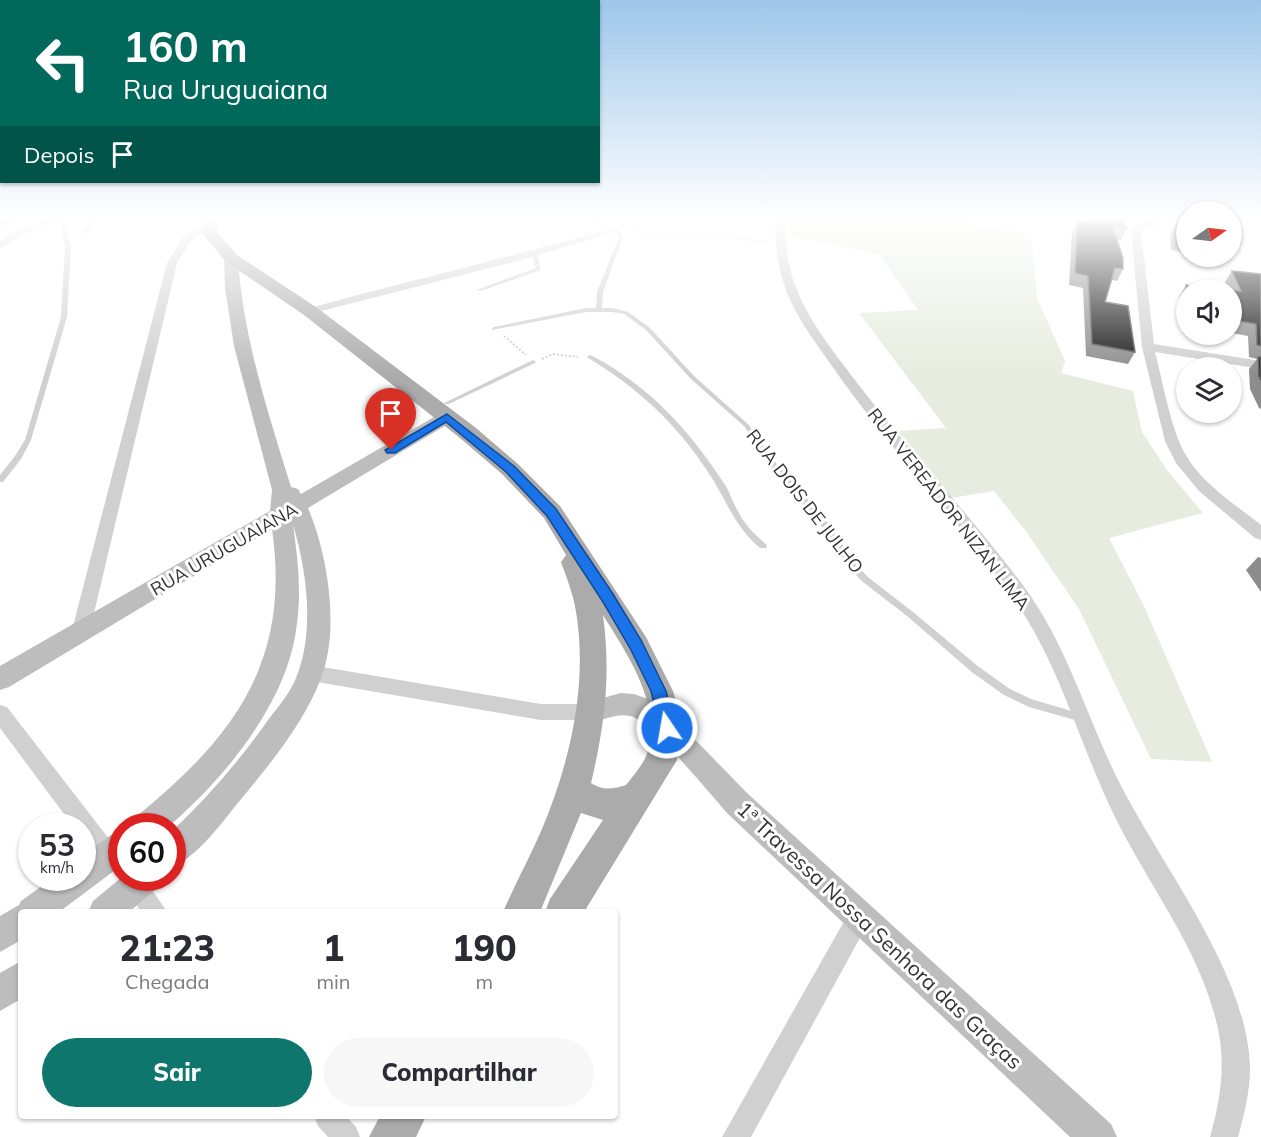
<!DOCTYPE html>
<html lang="pt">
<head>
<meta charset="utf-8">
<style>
  :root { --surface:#fff; --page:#f7f7f7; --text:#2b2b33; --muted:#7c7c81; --accent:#0f766e }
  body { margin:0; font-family:Mulish,sans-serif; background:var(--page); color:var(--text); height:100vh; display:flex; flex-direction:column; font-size:22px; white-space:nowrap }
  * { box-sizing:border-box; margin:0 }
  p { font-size:20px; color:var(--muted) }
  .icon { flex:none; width:33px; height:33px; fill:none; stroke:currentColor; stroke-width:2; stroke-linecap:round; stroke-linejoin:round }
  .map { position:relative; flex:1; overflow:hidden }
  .details { position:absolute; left:18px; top:909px; width:600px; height:210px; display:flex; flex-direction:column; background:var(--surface); border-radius:6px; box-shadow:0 2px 4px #0004 }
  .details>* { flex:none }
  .hud { position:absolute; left:0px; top:0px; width:600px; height:183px; box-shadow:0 2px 4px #0004; background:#00695c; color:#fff; overflow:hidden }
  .needle { width:39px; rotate:76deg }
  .fabs { position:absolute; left:1176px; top:201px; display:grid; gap:12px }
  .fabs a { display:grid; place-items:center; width:66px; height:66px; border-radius:50%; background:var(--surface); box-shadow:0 2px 4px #0004; font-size:30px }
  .speed { position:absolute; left:18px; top:813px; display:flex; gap:12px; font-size:30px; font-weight:700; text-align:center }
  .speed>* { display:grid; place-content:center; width:78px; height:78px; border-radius:50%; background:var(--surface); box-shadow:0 2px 4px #0004; line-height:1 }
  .speed small { font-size:15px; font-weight:400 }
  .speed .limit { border:9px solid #d22; background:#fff; color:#111 }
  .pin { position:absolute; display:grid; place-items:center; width:51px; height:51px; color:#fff; margin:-62px -26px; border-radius:50% 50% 50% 0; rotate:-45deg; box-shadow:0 0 6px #0007 }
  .pin .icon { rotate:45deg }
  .me { position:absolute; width:66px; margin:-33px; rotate:348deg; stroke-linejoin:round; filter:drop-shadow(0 0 4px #0008) }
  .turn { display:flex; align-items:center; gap:21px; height:126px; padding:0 24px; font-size:27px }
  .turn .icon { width:78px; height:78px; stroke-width:2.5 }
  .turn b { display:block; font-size:42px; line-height:51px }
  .then { display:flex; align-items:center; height:57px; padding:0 24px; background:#0003; gap:12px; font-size:22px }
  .eta { display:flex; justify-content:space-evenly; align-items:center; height:102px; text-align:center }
  .eta b { font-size:36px; font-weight:800; line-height:42px }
  .cta { display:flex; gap:12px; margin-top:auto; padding:12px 24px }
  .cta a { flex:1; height:69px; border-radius:36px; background:var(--accent); color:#fff; font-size:24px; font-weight:800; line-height:69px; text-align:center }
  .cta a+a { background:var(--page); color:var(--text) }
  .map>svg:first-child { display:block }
  .green { fill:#e6ecdf }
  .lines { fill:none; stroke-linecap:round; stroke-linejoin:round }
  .path { stroke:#cdcdcd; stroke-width:2; stroke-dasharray:2 2; stroke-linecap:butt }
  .lane { fill:#d0d0d0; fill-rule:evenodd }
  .street { fill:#d0d0d0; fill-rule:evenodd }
  .secondary { fill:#bdbdbd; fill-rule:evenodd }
  .primary { fill:#ababab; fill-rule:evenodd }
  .wall { fill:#8c8c8c }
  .building { fill:#1a1a1a; stroke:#5f5f5f; stroke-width:1.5 }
  .route { fill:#1a73e8; stroke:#114b97; stroke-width:1.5 }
  .labels { text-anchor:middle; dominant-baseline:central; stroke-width:6; stroke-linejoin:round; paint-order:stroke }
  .street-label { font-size:18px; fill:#333; stroke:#fff }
  .near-street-label { font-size:21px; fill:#333; stroke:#fff }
</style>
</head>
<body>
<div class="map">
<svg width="1261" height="1137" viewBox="0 0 1261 1137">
  <rect width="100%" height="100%" fill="#fff"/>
  <!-- green -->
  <path class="green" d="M786 217H958L976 226 1031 233 1037 298 1065 361 1061 373 1133 391 1142 432 1167 470 1203 513 1109 538 1143 604 1212 762 1151 759 1079 609 1025 530 994 491 951 498 898 431 946 428 859 313 918 310 879 254 789 236Z"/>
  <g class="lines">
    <!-- path -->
    <g class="path">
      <path d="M631 231 660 235H712L767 242"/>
      <path d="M504 336 526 355"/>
      <path d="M542 359 553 354 578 357"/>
    </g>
    <!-- lane -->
    <g class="lane">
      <path d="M60 217H64L71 247 67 317 31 440 21 459 3 482H0V475L15 456 25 440 61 317 65 247Z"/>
      <path d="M95 217H100L88 233H84V231Z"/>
      <path d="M580 217H587L618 229 623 237 603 292 602 308H612L628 312 650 328 695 377 749 425 776 463 828 523 856 565 869 578 913 612 979 667 1010 689 1031 699 1085 715 1087 718 1085 721 1082 722 1029 707 1004 695 973 673 907 616 863 582 850 569 822 527 770 467 745 427 691 379 646 330 624 314 612 312H586L492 330V328L494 327 586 308H596L597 292 619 237 614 231Z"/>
      <path d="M534 251 537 253 541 270 481 291 476 290 536 268 531 253Z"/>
      <path d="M590 355C601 360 612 367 622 374 665 403 699 444 727 488 731 496 734 505 739 513 745 525 755 535 766 544L767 546 766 548H760C733 525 727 500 708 472 677 424 637 387 588 358L587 357Z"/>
      <path d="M533 360 536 362 535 363 449 404H445L444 403Z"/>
    </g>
    <!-- street -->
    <g class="street">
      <path d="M10 217H23L0 229V222Z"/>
      <path d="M53 217H67L29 232 0 248V241L23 228Z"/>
      <path d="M775 217H785C785 242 787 267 797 290 809 321 831 348 851 375 906 448 970 514 1025 588 1067 646 1086 714 1117 778 1159 863 1249 974 1250 1069 1250 1092 1244 1115 1238 1137H1210C1222 1094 1227 1057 1214 1013 1195 944 1149 885 1117 821 1080 748 1061 665 1013 598 957 518 888 447 832 366 815 342 796 317 786 290 777 266 775 242 775 217Z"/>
      <path d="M1157 217H1172L1141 231 1154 344 1261 361V369L1155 352C1163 382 1171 432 1187 457 1204 485 1236 505 1261 525V540L1255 538 1199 491 1176 463 1165 441 1142 347 1131 231 1135 225Z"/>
      <path d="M206 220 214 222 190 242 177 263 90 630 87 635 81 637 75 635 72 630 167 263 183 237Z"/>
      <path d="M613 228 621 230 532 257 314 313 310 314 304 311 306 309C408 281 511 257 613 228Z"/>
      <path d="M311 665 541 704H590L597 706 600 712 597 718 590 720H541L311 681 304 679 302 673 304 667Z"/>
      <path d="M0 705 7 707 116 848 119 856 116 864 108 867C92 861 82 843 82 826H73L0 728Z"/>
      <path d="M128 878H144L167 912H141L125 886Z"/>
      <path d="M859 905 867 909 871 917 867 925 751 1137H722L851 909Z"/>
      <path d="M314 1116H346L356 1127 360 1137H328L318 1126Z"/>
    </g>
    <!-- secondary -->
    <g class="secondary">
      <path d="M231 254 238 258C243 338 268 412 291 487L298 489 301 494 441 413H453L456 417 453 421 308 508C328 555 340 630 321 678 305 722 267 768 237 804 220 825 198 856 172 867V831C208 797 240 760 268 720 278 707 290 693 296 678 315 632 307 571 293 525 298 560 302 594 296 630 286 704 224 779 169 826H132L137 816C235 736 291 661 272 529L9 687 0 690V666L270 511 272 490 234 346 225 288 224 258Z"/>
      <path d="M621 693 634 694 651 700 675 719 748 794 1111 1124 1117 1137H1070L728 814C712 796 649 719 630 716 612 712 597 726 581 720L577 712 581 704Z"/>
      <path d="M122 831V865L59 912H21V940L0 952V916L19 905 21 901 53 878H82V856L111 835Z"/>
      <path d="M122 877 160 878 156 889 129 912H88L93 901Z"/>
      <path d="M21 961V999L0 1011V973Z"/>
    </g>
    <!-- primary -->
    <g class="primary">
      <path d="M202 217H216L218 233 237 255 316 307 476 428 518 464 560 506 646 637 673 691 679 712 682 728 677 760 584 912H545L550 899 603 820 581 813 540 912H503C515 884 530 857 542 829 571 760 589 680 575 606 572 591 566 576 561 562L566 555 544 518 502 474 460 438 304 315 225 261 203 234ZM603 615C627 654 663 705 647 754 643 765 633 776 626 785 613 789 603 791 591 783 605 724 611 675 603 615Z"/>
      <path d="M380 1116H426L416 1137H369Z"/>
    </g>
  </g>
  <!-- wall -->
  <g class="wall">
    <path d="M1077 217H1123L1127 229 1121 240H1117L1123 269 1117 281 1112 280 1105 302 1135 352 1128 364 1086 356 1083 288 1069 285 1072 232 1077 221H1078Z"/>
    <path d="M1176 223 1186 224V253L1171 250 1170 234Z"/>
    <path d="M1232 271 1261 274V409L1259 408 1250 389 1249 369 1257 359 1249 357 1248 336 1232 333V290H1217L1218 287 1228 289 1225 282Z"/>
    <path d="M1186 285V325L1181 324 1179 297Z"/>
    <path d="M1258 557 1261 558V592L1246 570Z"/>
  </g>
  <!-- building -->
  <g class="building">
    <path d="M1086 217H1123L1127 229 1113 227 1123 258V269L1115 268 1105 302 1128 306 1135 352 1092 344 1088 276 1075 273 1077 221 1087 222Z"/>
    <path d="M1176 223 1186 224V240L1177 239Z"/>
    <path d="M1232 271 1261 274V346L1257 345 1256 324 1232 320V290L1241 291Z"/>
    <path d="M1186 285 1211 290H1187Z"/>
    <path d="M1218 287 1231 290H1221Z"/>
    <path d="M1258 357H1261V380L1259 376Z"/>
  </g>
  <!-- sky -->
  <linearGradient id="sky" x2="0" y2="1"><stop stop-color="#9ec6ea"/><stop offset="0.58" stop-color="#fff"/><stop offset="1" stop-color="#fff" stop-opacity="0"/></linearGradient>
  <rect width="1261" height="376" fill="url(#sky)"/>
  <!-- route -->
  <path class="route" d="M447 414 514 466 556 509 613 594 641 640 666 691 675 728 673 733 667 735 661 733 651 691 630 648 603 602 547 516 506 472 446 422 395 453H387L385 450Z"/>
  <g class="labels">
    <!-- street labels -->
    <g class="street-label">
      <text transform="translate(805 501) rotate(52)">RUA DOIS DE JULHO</text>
      <text transform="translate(949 509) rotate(52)">RUA VEREADOR NIZAN LIMA</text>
      <text transform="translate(224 549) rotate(-30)">RUA URUGUAIANA</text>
    </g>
    <!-- near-street labels -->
    <g class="near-street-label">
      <text transform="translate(880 935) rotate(43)">1ª Travessa Nossa Senhora das Graças</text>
    </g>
  </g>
</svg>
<div class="fabs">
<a><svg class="needle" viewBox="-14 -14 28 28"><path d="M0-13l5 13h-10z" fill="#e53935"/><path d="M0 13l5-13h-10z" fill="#7c7c81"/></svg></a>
<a><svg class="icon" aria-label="sound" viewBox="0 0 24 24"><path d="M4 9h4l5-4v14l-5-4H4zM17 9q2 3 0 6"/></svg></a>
<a><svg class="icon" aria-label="layers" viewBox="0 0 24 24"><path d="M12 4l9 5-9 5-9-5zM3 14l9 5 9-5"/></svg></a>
</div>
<div class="speed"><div>53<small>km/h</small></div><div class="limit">60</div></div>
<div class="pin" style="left:391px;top:450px;background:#d93025"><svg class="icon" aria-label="arrive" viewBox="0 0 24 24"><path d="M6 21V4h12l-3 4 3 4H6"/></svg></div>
<svg class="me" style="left:667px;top:728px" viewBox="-20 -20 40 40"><circle r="17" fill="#1a73e8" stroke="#fff" stroke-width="3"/><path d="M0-11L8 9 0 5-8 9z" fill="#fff"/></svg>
<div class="hud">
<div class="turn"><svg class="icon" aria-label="left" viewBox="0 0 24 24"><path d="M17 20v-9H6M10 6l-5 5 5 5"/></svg><div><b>160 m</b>Rua Uruguaiana</div></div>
<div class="then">Depois<svg class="icon" aria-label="arrive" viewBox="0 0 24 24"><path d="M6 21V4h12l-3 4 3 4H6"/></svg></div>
</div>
<section class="details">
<div class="eta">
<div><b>21:23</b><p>Chegada</p></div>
<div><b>1</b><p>min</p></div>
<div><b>190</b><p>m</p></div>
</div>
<div class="cta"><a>Sair</a><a>Compartilhar</a></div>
</section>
</div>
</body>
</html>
